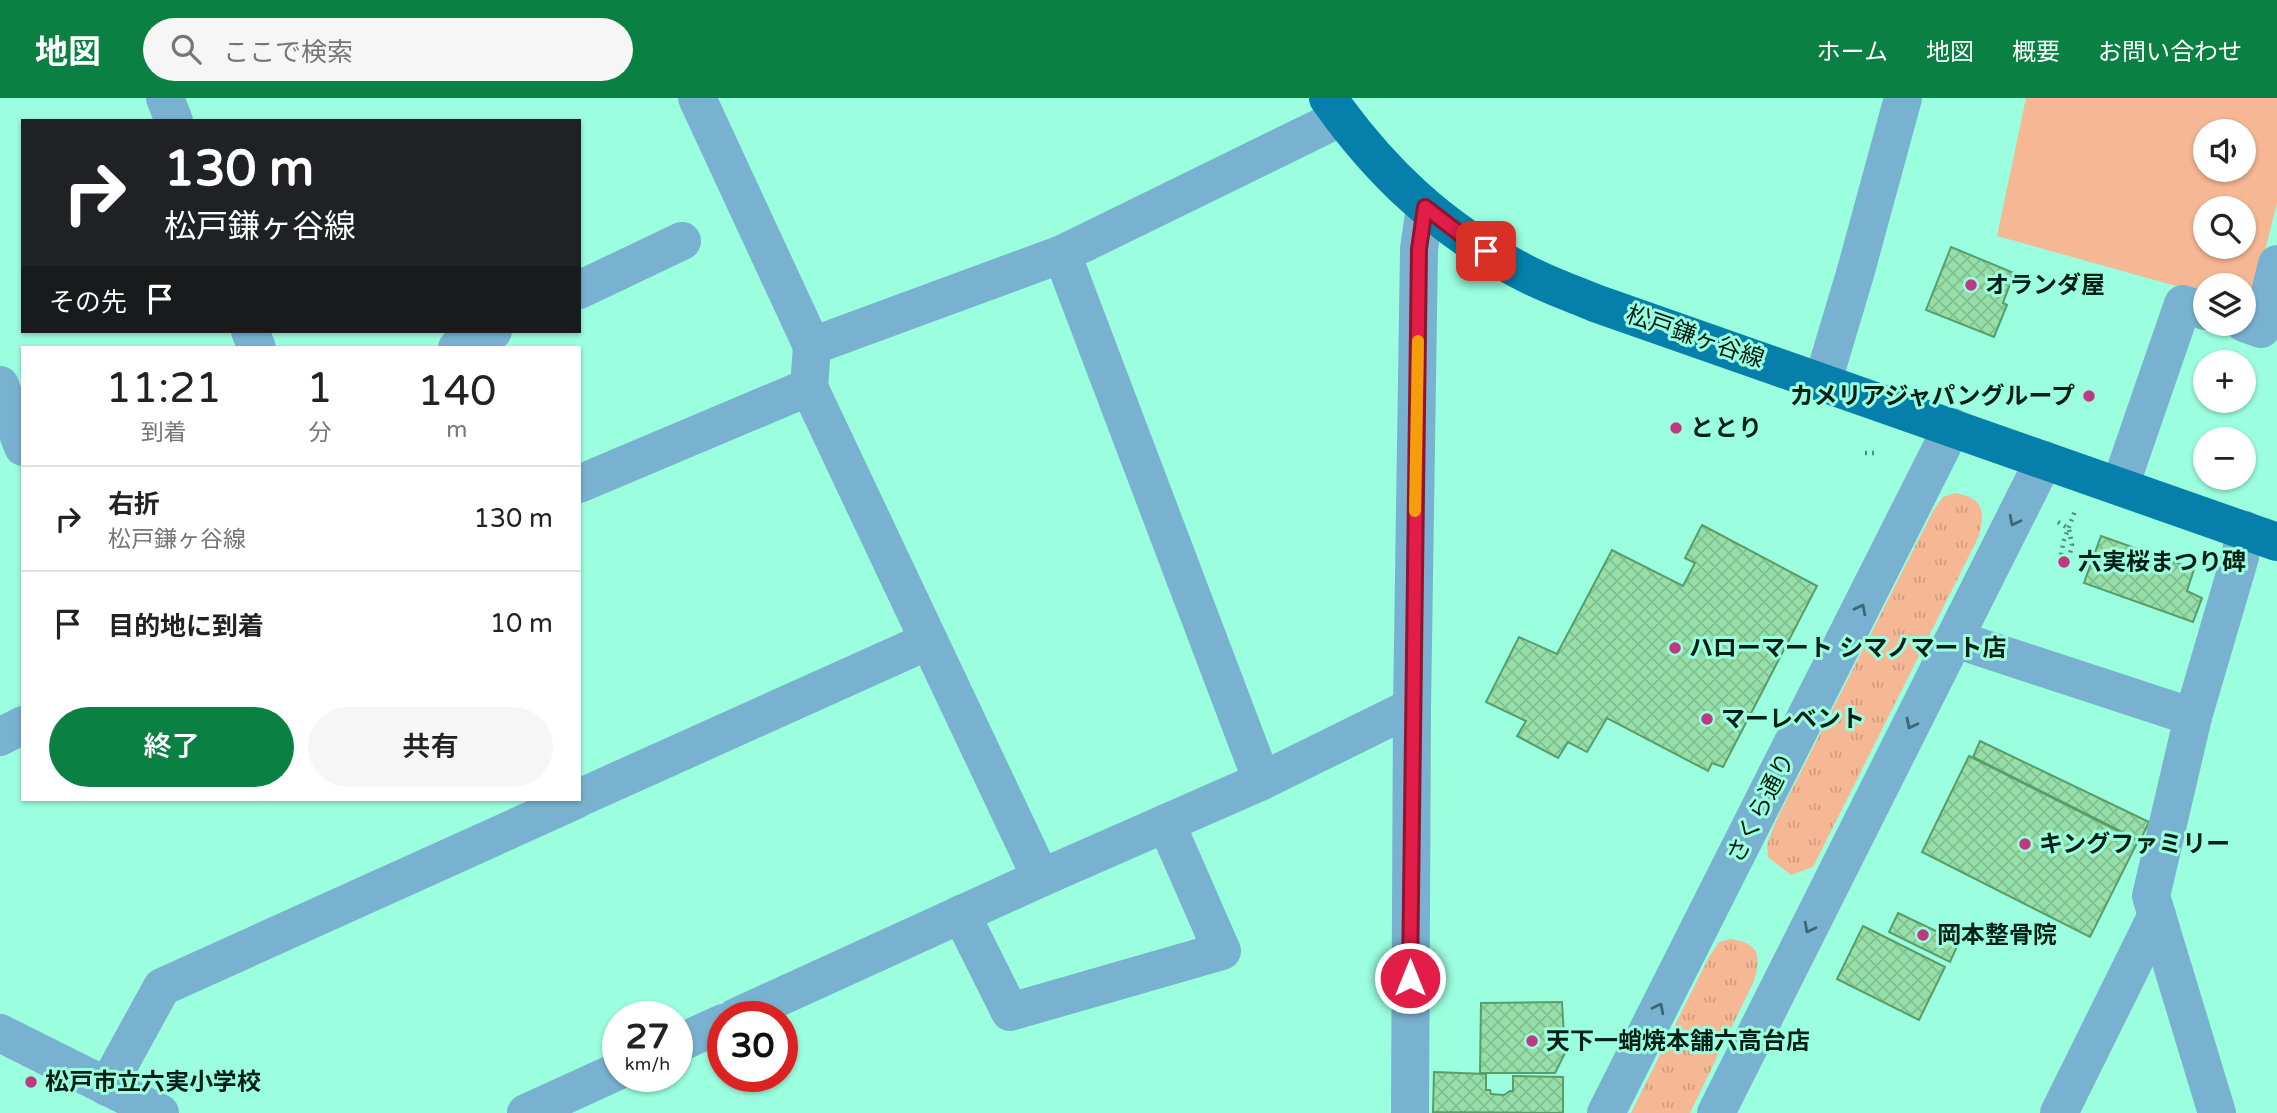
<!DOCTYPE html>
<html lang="ja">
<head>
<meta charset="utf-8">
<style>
  :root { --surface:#fff; --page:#f6f6f6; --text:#222; --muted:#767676; --line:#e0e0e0; --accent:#0b8043 }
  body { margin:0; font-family:"Varela Round","Noto Sans JP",sans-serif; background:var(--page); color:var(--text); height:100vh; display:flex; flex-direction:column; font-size:26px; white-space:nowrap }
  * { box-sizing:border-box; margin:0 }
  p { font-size:23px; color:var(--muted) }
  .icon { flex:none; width:38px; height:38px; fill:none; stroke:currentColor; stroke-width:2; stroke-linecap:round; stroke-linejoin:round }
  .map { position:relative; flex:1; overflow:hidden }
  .panel { position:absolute; left:21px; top:248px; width:560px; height:455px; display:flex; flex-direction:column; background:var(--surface); border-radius:0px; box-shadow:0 2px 5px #0004 }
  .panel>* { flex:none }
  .guide { position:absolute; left:21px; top:21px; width:560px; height:214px; border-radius:0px; box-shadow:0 2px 5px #0004; background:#202124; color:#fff; overflow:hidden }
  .buttons { position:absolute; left:2193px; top:21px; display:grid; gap:14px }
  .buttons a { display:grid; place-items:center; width:63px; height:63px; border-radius:50%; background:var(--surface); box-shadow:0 2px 5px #0004; font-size:35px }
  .speed { position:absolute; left:602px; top:903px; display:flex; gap:14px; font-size:35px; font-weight:700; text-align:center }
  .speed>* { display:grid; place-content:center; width:91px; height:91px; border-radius:50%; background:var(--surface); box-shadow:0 2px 5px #0004; line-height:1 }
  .speed small { font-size:18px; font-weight:400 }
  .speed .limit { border:10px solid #d22; background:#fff; color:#111 }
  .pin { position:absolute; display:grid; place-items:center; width:60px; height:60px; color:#fff; margin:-30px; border-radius:14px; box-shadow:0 4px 10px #0006 }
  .me { position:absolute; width:77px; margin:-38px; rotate:0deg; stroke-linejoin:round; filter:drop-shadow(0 0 5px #0008) }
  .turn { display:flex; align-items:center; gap:24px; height:147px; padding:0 28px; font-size:32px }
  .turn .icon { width:91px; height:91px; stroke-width:2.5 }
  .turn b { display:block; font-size:49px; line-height:60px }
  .then { display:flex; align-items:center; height:66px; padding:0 28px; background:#0003; gap:14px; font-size:26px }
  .eta { display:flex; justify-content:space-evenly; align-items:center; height:119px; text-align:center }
  .eta b { font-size:42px; font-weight:600; line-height:49px }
  .cta { display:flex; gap:14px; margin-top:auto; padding:14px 28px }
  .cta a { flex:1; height:80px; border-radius:42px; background:var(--accent); color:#fff; font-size:28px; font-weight:600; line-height:80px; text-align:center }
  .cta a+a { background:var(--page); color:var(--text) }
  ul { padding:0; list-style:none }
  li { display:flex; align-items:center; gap:21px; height:105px; padding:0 28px; border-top:2px solid var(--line) }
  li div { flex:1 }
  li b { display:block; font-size:26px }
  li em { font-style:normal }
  header { display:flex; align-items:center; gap:42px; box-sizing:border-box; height:98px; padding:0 35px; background:var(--accent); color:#fff }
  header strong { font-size:33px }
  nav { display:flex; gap:38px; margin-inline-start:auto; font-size:24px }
  .search { width:490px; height:63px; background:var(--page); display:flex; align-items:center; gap:18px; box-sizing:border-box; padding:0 24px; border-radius:38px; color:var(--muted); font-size:26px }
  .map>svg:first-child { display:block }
  .grass { fill:url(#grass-tufts) }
  .pitch { fill:#f5b794; fill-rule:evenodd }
  .building { fill:url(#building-cross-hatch); stroke:#589d6a; stroke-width:2 }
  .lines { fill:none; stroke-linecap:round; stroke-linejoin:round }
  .path { stroke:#4f907b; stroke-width:4.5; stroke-dasharray:2 5; stroke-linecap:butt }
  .minor { stroke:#78b2d0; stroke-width:38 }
  .major { stroke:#0680ab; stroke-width:38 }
  .oneway { stroke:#3c6873 }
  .route-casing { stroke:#92132f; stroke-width:18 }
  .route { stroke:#e11d48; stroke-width:12 }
  .slow { stroke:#f59e0b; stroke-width:12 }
  .poi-dot { fill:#bd3a81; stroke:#9bfede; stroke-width:2.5 }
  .labels { text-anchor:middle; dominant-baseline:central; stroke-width:6; stroke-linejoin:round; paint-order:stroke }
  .poi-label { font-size:24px; font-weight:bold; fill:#001f16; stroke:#9bfede; text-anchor:start }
  .street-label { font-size:24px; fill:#001f16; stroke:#9bfede }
</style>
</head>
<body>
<header>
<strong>地図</strong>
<div class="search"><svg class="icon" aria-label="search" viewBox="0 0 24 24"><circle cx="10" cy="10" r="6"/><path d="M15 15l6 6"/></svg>ここで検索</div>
<nav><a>ホーム</a><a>地図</a><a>概要</a><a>お問い合わせ</a></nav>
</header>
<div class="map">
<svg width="2277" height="1015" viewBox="0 0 2277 1015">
  <defs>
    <pattern id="grass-tufts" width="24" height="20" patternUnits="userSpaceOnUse" patternTransform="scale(1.75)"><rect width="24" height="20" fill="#f5b794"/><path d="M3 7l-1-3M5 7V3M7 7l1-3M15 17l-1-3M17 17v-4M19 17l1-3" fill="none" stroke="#d09d7f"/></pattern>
    <pattern id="building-cross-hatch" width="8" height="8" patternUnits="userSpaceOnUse" patternTransform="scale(1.75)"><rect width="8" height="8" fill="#97dfa8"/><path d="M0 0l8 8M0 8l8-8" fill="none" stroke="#80bf90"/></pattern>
  </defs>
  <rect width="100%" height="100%" fill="#9bfede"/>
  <!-- grass -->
  <g class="grass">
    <path d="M1955 395C1984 400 1985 413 1979 438L1813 769 1791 777 1768 759 1767 746 1776 723 1933 413 1943 399Z"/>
    <path d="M1730 841C1760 845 1761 858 1754 883L1690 1015H1631L1709 859 1719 844Z"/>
  </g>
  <!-- pitch -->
  <path class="pitch" d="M2026 0H2277V105L2251 209 2244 207V187H2205V196L1997 138ZM2205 33H2244V72H2205ZM2205 110H2244V149H2205Z"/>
  <!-- building -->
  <g class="building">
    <path d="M1951 149 2014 175 2003 205 2007 207 1994 239 1926 212Z"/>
    <path d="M1702 427 1817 488 1723 669 1712 665 1708 673 1607 620 1587 654 1568 644 1558 660 1517 638 1526 623 1486 604 1519 539 1557 556 1612 452 1683 488 1695 465 1685 460Z"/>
    <path d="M2101 438 2194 471 2187 493 2202 500 2193 524 2084 485Z"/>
    <path d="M1980 643 2149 724 2140 743 1973 659Z"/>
    <path d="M1969 658 2138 743 2090 839 1922 754Z"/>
    <path d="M1898 815 1959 844 1950 864 1889 834Z"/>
    <path d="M1863 828 1945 869 1919 922 1837 881Z"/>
    <path d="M1562 904 1565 955 1555 975H1480L1481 905Z"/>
    <path d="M1434 974 1486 976V992H1490L1491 996 1504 997 1510 993H1513V978L1563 979V1015L1433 1014Z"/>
  </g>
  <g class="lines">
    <!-- path -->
    <g class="path">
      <path d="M1865 355H1877"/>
      <path d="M2058 424 2069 431 2072 447 2067 469 2059 466 2064 442 2075 413"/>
    </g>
    <!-- minor -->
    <g class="minor">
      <path d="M165 0 174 23"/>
      <path d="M697 0 812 248"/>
      <path d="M1062 156 1262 683"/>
      <path d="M579 192 682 143"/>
      <path d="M2244 225 2261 231 2277 166"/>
      <path d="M250 233 257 250"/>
      <path d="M457 250 493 233"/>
      <path d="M1823 283 1855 176 1903 0"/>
      <path d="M0 287 23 349"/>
      <path d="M809 289 1041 780"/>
      <path d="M579 386 809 289 812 248 1062 156 1342 19"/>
      <path d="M2120 388 2183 206 2205 213"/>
      <path d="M1955 541 2193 619"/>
      <path d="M0 639 23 627"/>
      <path d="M579 700 928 543"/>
      <path d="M961 816 1010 914 1222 853 1166 725"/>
      <path d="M736 919 1041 780 1262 683 1412 609"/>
      <path d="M0 935 160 1015"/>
      <path d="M677 946 723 925"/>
      <path d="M107 989 162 889 576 702"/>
      <path d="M526 1015 618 973"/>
      <path d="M1410 1015 1412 609 1419 151 1425 109"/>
      <path d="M1606 1015 1952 329"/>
      <path d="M1716 1015 2044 362"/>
      <path d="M2059 1015 2157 817"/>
      <path d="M2217 1015 2151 798 2193 619 2240 459 2245 432"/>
    </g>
    <!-- major -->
    <path class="major" d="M1328 0C1380 74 1441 131 1521 173 1545 186 1571 195 1595 205L2277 444"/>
  </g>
  <!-- one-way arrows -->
  <defs><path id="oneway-chevron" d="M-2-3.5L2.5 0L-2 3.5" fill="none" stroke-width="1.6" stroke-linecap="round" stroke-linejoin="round" transform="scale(1.75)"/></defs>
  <g class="oneway">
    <use href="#oneway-chevron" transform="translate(2014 423) rotate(117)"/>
    <use href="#oneway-chevron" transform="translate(1861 511) rotate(-63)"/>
    <use href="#oneway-chevron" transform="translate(1911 626) rotate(117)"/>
    <use href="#oneway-chevron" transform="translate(1809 830) rotate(117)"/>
    <use href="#oneway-chevron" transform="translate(1659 910) rotate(-63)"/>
  </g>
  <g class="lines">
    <!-- route casing -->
    <g class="route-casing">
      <path id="route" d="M1410 880 1419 151 1425 109 1468 142 1486 153"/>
    </g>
    <!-- route -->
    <use href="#route" class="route"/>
    <!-- slow -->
    <path class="slow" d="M1415 413 1418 243"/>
  </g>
  <!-- markers -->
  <g class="poi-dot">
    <circle cx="1971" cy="187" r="7"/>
    <circle cx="2089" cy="298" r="7"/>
    <circle cx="1676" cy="330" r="7"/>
    <circle cx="2064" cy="464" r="7"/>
    <circle cx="1675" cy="550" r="7"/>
    <circle cx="1707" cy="621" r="7"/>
    <circle cx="2025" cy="746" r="7"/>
    <circle cx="1923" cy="837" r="7"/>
    <circle cx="1532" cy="943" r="7"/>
    <circle cx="31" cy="984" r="7"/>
  </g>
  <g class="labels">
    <!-- poi labels -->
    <g class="poi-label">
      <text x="1985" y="187">オランダ屋</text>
      <text x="2075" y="298" text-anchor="end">カメリアジャパングループ</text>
      <text x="1690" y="330">ととり</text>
      <text x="2078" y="464">六実桜まつり碑</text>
      <text x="1689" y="550">ハローマート シマノマート店</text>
      <text x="1721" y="621">マーレベント</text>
      <text x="2039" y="746">キングファミリー</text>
      <text x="1937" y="837">岡本整骨院</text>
      <text x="1546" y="943">天下一蛸焼本舗六高台店</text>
      <text x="45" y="984">松戸市立六実小学校</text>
    </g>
    <!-- street labels -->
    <g class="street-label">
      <text transform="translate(1695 239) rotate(19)">松戸鎌ヶ谷線</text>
      <text transform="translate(1761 710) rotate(-63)">さくら通り</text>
    </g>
  </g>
</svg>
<div class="buttons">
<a><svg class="icon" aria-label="sound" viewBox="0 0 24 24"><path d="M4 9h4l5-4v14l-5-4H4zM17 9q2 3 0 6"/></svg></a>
<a><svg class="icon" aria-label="search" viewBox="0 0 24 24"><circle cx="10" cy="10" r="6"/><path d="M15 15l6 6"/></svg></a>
<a><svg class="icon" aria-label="layers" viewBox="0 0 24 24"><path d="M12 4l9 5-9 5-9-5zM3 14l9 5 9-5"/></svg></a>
<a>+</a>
<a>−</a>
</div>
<div class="speed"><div>27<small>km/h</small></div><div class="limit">30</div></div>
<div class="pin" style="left:1486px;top:153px;background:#d93025"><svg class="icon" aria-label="arrive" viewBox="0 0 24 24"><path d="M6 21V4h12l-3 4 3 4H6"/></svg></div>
<svg class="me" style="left:1410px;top:880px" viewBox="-20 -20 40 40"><circle r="17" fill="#e11d48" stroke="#fff" stroke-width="3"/><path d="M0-11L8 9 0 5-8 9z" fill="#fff"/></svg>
<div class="guide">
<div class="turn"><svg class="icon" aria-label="right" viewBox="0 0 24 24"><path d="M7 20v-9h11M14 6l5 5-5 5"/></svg><div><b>130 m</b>松戸鎌ヶ谷線</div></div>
<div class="then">その先<svg class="icon" aria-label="arrive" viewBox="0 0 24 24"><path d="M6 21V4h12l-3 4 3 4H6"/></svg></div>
</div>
<section class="panel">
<div class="eta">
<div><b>11:21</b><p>到着</p></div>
<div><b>1</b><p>分</p></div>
<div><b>140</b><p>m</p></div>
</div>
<ul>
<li><svg class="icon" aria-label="right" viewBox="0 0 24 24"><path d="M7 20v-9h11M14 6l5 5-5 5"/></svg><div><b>右折</b><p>松戸鎌ヶ谷線</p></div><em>130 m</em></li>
<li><svg class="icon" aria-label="arrive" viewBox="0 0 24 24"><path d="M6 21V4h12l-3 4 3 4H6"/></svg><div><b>目的地に到着</b></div><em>10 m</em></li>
</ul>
<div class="cta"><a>終了</a><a>共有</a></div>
</section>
</div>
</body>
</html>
